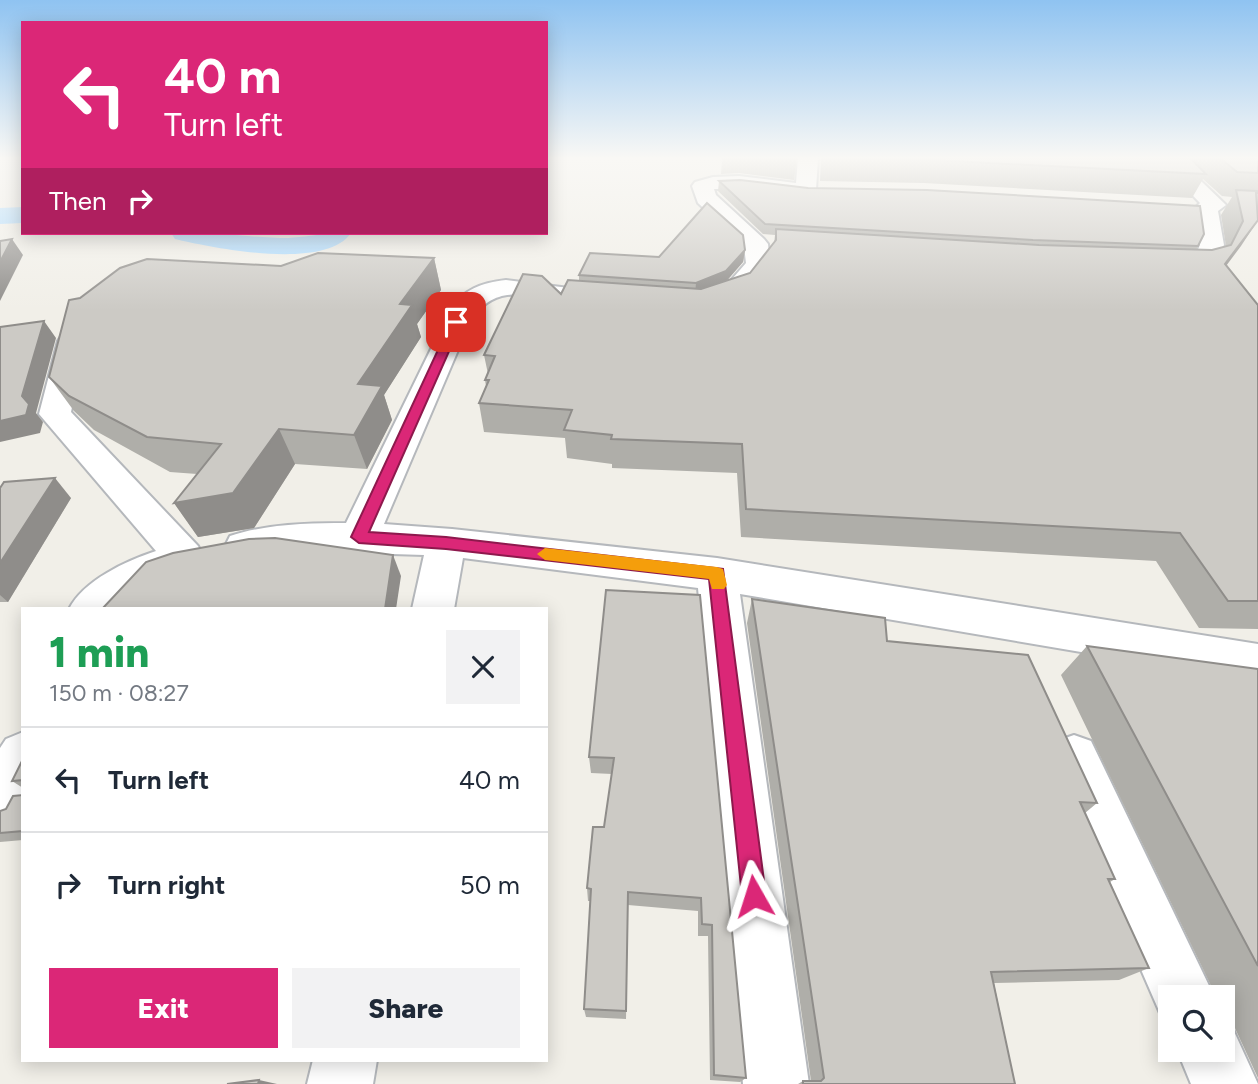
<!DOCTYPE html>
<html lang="en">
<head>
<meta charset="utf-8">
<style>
  :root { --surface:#fff; --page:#f2f2f3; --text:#1f2937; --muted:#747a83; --line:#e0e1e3; --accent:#db2777 }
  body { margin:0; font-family:Figtree,sans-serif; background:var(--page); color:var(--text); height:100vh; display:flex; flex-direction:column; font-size:26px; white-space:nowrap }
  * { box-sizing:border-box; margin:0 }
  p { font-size:23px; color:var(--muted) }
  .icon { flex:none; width:38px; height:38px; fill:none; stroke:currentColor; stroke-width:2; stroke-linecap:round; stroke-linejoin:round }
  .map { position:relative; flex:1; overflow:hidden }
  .side { position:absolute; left:21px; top:607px; width:527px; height:455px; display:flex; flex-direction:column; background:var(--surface); border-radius:0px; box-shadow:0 4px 18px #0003 }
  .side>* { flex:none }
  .banner { position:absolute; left:21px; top:21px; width:527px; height:214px; border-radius:0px; box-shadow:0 4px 18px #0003; background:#db2777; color:#fff; overflow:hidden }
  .controls { position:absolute; left:1158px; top:985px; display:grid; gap:14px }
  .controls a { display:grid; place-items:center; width:77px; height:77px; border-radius:0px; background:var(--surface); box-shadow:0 4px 18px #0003; font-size:35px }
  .pin { position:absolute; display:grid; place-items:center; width:60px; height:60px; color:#fff; margin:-30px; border-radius:14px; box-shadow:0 4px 10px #0006 }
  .me { position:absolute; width:77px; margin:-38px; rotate:354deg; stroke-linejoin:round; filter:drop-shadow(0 0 5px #0008) }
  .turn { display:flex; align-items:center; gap:24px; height:147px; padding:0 28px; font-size:32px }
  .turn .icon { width:91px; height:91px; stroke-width:2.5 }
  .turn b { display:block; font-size:49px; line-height:60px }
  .then { display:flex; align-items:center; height:66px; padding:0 28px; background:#0003; gap:14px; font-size:26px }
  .round { display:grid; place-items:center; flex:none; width:74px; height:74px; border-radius:0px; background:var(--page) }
  .overview { display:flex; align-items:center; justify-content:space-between; height:119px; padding:0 28px }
  h1 { font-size:42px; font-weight:800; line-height:52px; color:#1e9e55 }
  .primary-button { display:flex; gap:14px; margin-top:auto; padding:14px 28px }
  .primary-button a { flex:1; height:80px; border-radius:0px; background:var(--accent); color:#fff; font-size:28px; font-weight:800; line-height:80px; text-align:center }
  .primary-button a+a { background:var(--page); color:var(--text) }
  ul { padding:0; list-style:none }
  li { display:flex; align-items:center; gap:21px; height:105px; padding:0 28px; border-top:2px solid var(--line) }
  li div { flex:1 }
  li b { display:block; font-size:26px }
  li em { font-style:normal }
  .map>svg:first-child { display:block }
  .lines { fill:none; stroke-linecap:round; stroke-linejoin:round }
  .canal { fill:#aadaff; fill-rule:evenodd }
  .minor-casing { stroke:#b5b8bc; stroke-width:4 }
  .minor { fill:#fff; fill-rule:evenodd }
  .wall { fill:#afaea9 }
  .shaded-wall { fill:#8f8d8a }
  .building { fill:#cccac5; stroke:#8f8d8a; stroke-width:2 }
  .route { fill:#db2777; stroke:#8e194d; stroke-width:2 }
  .slow { fill:#f59e0b }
</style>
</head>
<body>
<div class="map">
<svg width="1258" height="1084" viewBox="0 0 1258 1084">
  <rect width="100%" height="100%" fill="#f1efe8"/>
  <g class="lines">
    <!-- canal -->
    <g class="canal">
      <path d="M23 207V223L0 224V208Z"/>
      <path d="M171 233C208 231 244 237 280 238 304 238 327 232 351 233 325 271 213 248 175 239Z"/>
    </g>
    <!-- minor casing -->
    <g class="minor-casing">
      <g id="minor">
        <path d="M798 158H818L816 190 813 194 806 196 753 189H714L716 195 764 239 768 244 770 264C756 285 740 310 712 303L708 297 712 291 726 286 746 263 744 246 698 203 692 186 695 182 713 177 739 176 796 183Z"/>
        <path d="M1157 158H1177L1226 205 1218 211 1224 245 1212 270C1194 275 1176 276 1158 271L1155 266 1158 261 1193 260 1200 245 1195 208 1200 203Z"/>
        <path d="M506 280 569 288 578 290 582 296 578 302 569 304C529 296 495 281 470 322L384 524 452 529 717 558 1258 644V682L740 594 809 1084H743L698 588 463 558 454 609H412L424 555 327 552 244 560 230 556 225 546 230 536C267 524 308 523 346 523L450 310C464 289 481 283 506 280Z"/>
        <path d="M72 332 82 335 86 341 71 412 198 546 204 557 198 568 153 583 120 609H69C84 580 126 561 156 551L39 414 58 341 62 335Z"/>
        <path d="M23 732V805L18 814 0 821V748L6 739Z"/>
        <path d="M1074 735 1091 741 1215 998H1171V1023L1163 1020 1049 758 1057 741Z"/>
        <path d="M1223 1024 1232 1027 1258 1084H1191L1177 1050H1223Z"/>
        <path d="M313 1060H377L373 1084H307Z"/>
      </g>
    </g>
    <!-- minor -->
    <use href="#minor" class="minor"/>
  </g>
  <!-- wall -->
  <g class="wall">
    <path d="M722 158H797L794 180 739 173 721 174Z"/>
    <path d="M821 158H1258V220L1226 265 1258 305V629L1199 628 1156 561 741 537 737 473 612 468V464L567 458 565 438 484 432 479 403 486 386 485 380 488 374 484 355 561 294 579 281V275L659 257 745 250 743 262 727 280 750 273 774 243 775 235 763 234 718 191 719 181 1198 246 1196 250H1212L1226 246 1221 215 1232 197 1222 196 1203 179 1192 198 924 183 820 181Z"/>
    <path d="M434 258 441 290 417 324 421 337 384 395 392 420 367 469 295 464 254 528 198 537 174 503 197 474 170 472 94 430 74 411 49 377 281 266Z"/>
    <path d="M0 488 71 498 8 602H0Z"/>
    <path d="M700 595 746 1078 740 1082 710 1080 708 936H698V911L628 905 626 1019 586 1017 584 1009 590 901H588L587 888 604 827 612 774 591 773 589 757Z"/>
    <path d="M752 599 887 641 1097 803 1085 813 1115 879 1110 882 1149 968 1119 980 994 983 1015 1084H798L803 1081H811L747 623Z"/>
    <path d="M1087 646 1258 669V1078L1234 1026 1223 1023V998H1217L1061 675Z"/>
    <path d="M23 759V788L12 781Z"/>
    <path d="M23 795V840L0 842V811L6 809Z"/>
  </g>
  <!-- shaded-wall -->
  <g class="shaded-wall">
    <path d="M1258 220 1241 246 1208 290 1225 264Z"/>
    <path d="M12 239 23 255 0 301V262Z"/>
    <path d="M745 250 743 262 724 284 695 295 696 283Z"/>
    <path d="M434 258 441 290 417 324 421 337 384 395 392 420 367 469 354 435 358 384 400 304Z"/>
    <path d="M44 321 56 338 36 413 43 422 40 433 0 442V421L22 396Z"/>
    <path d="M279 429 295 464 254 528 198 537 174 503Z"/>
    <path d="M55 478 71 498 8 602 0 595V563Z"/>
    <path d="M393 555 401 576 396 609H385Z"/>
    <path d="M259 1080 277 1084H258Z"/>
  </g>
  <!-- building -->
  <g class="building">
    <path d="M840 158H1190L1206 174 931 160Z"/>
    <path d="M1220 158H1258V173L1237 172Z"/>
    <path d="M740 180 808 188 927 190 1200 206 1204 234 1198 246 1033 240 765 224 719 181Z"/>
    <path d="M1236 190 1258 191V193H1256L1258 220 1225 264 1258 305V601H1228L1180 533 746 509 742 444 611 439 612 435 564 430 572 410 479 403 489 380H485L495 356 484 355 523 274 542 276 561 294 568 280 701 289 750 273 776 240V229L1039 245 1212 250 1231 245 1243 221Z"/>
    <path d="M707 203 743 235 745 250 726 271 696 283 579 275 590 253 659 257Z"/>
    <path d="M12 239 0 262V241Z"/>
    <path d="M318 253 434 258 400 304 412 305 358 384 382 386 354 435 279 429 233 493 174 503 221 444 147 437 69 396 49 377 69 300 80 298 120 268 147 259 281 266Z"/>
    <path d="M44 321 22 396 29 404 26 415 0 421V327Z"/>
    <path d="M55 478 0 563V488L4 482Z"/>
    <path d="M275 538 393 555 385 609H102L146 562 173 553 249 539Z"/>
    <path d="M606 590 700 595 746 1078 714 1075 712 925 702 924 701 898 628 892 626 1011 584 1009 591 889 587 888 593 827H604L614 758 589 757Z"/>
    <path d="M752 599 885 618 887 641 1028 655 1097 803 1080 802 1115 879H1108L1149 968 991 972 1015 1084H803V1081H821L824 1078Z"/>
    <path d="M1087 646 1258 669V966Z"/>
    <path d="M23 759V780L12 781Z"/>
    <path d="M23 795V831L0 833V811L6 809 13 796Z"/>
    <path d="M259 1080 258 1084H227Z"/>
  </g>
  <!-- sky -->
  <linearGradient id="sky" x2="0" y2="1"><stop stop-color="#8fc3f1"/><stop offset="0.51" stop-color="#f9f8f5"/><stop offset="1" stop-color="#f9f8f5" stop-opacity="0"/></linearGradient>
  <rect width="1258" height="310" fill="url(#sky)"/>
  <!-- route -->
  <path class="route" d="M456 319 462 322 369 532 446 537 723 569 766 896 762 904 754 907 746 904 742 896 709 579 446 549 359 543 351 537 451 322Z"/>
  <!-- slow -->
  <path class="slow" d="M545 548 717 567 723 569 727 585 724 589H712L709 579 545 560 537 554Z"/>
</svg>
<div class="controls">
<a><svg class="icon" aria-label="search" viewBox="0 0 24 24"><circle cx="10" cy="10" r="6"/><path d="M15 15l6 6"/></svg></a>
</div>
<div class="pin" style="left:456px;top:322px;background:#d93025"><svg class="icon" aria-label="arrive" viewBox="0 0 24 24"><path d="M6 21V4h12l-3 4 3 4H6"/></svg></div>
<svg class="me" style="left:754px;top:896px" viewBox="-20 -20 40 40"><path d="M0-17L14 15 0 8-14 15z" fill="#db2777" stroke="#fff" stroke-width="4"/></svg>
<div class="banner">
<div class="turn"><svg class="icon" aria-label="left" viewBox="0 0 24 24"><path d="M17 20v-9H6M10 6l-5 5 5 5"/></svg><div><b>40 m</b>Turn left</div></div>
<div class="then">Then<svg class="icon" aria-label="right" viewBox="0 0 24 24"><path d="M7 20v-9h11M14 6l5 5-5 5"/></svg></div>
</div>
<section class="side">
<div class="overview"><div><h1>1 min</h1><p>150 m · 08:27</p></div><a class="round"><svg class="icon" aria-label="close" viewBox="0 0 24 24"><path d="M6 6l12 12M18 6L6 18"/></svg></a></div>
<ul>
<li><svg class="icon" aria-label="left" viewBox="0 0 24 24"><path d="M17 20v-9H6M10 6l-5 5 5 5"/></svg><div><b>Turn left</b></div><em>40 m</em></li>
<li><svg class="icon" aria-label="right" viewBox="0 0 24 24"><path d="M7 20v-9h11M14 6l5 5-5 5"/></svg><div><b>Turn right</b></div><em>50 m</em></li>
</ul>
<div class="primary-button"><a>Exit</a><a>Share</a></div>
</section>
</div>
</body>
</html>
